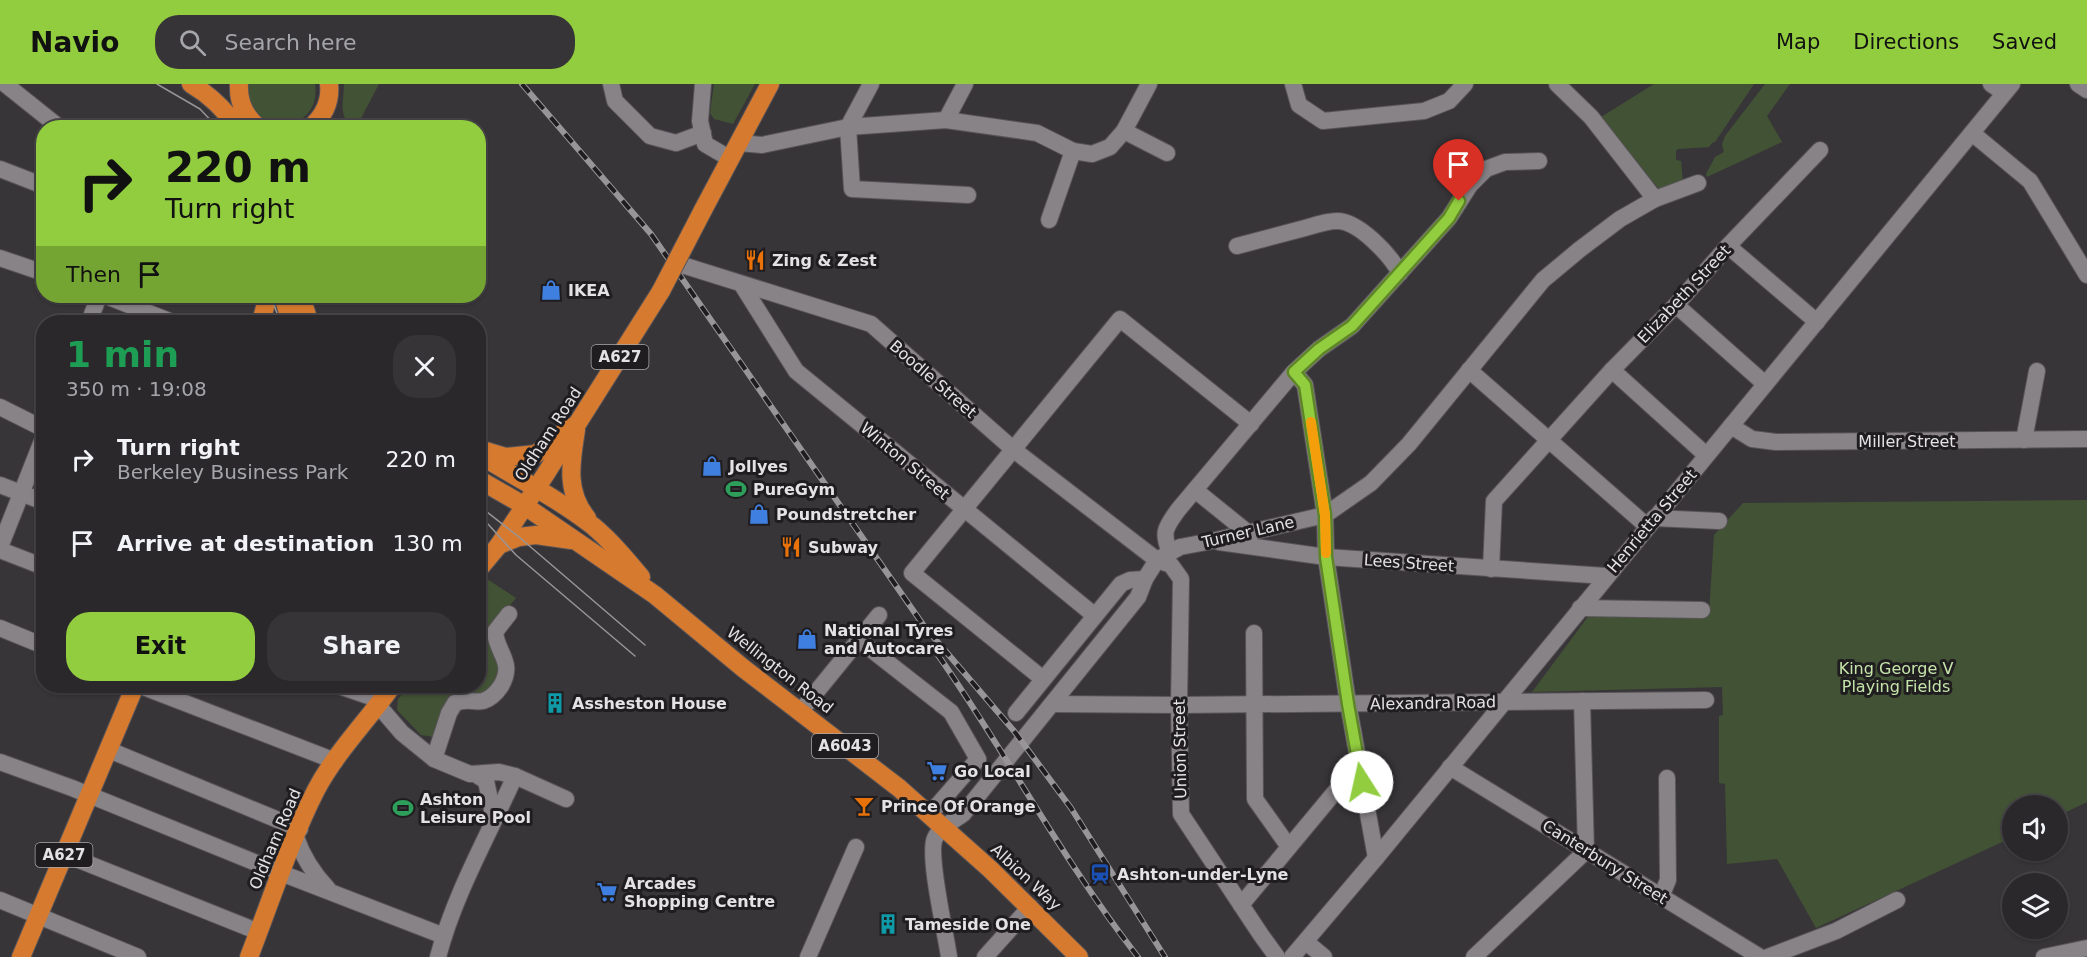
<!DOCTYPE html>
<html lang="en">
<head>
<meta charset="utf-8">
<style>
  :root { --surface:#2a282b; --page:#363437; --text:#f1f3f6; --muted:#a5a6a9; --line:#464447; --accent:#92cd3f }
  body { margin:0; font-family:"DejaVu Sans",sans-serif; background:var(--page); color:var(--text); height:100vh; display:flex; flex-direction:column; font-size:22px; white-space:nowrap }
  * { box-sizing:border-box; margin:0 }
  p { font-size:20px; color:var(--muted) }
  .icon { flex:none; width:33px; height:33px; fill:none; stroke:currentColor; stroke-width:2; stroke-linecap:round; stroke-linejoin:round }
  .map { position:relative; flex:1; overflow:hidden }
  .side { position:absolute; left:36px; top:231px; width:450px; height:378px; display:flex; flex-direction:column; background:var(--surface); border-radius:24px; box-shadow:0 2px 4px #0004,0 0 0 2px var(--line) }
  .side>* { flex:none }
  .hud { position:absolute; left:36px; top:36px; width:450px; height:183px; border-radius:24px; box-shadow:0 2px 4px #0004,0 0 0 2px var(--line); background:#92cd3f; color:#111; overflow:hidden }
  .buttons { position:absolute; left:2002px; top:711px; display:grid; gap:12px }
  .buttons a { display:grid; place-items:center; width:66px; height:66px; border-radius:50%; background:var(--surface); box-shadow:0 2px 4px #0004,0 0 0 2px var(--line); font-size:30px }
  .pin { position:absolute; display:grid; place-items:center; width:51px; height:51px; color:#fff; margin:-62px -26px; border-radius:50% 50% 50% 0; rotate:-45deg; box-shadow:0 0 6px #0007 }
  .pin .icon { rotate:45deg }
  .me { position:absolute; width:66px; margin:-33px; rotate:350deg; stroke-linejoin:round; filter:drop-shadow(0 0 4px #0008) }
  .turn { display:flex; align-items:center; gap:21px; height:126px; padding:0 30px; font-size:27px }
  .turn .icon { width:78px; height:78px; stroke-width:2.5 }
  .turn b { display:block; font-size:42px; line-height:51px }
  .then { display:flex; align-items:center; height:57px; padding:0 30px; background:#0003; gap:12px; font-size:22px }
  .round { display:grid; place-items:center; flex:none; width:63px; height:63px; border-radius:24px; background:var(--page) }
  .headline { display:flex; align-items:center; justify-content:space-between; height:102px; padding:0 30px }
  h1 { font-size:36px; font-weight:800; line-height:45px; color:#1e9e55 }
  .primary-button { display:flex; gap:12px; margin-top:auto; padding:12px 30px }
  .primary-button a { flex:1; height:69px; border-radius:24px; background:var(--accent); color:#111; font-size:24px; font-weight:800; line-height:69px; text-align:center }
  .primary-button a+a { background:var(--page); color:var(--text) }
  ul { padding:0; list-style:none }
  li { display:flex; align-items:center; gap:18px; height:84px; padding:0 30px }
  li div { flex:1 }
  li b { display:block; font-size:22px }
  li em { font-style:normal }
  header { display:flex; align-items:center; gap:36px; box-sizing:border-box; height:84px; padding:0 30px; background:var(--accent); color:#111 }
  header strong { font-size:28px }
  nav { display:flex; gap:33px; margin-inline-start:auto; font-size:21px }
  .search { width:420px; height:54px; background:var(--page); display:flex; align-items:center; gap:15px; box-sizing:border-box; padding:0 21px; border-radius:24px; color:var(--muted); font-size:22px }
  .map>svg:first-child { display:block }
  .green { fill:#425234 }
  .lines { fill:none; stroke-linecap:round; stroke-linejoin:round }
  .minor-casing { stroke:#575357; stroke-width:18 }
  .highway-casing { stroke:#575357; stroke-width:20 }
  .minor { stroke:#878387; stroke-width:16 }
  .highway { stroke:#d57a2f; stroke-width:18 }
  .tram { stroke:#989598; stroke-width:1.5 }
  .rail-casing { stroke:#989598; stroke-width:6 }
  .rail { stroke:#1f1d1f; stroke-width:4; stroke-dasharray:11; stroke-linecap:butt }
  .highway-bridge-casing { stroke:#575357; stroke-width:20; stroke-linecap:butt }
  .highway-bridge { stroke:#d57a2f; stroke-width:18 }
  .route-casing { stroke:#5f8529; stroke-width:15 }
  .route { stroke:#92cd3f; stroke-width:10 }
  .slow { stroke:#f59e0b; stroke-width:10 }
  .labels { text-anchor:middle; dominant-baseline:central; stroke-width:6; stroke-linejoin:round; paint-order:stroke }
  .shield { fill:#1f1d1f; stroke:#a9a7a9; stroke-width:1.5 }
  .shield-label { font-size:15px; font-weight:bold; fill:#e4e2e4 }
  .poi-label { font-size:16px; font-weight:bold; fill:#e4e2e4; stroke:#1f1d1f; text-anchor:start }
  .street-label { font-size:16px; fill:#e4e2e4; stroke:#1f1d1f }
  .park-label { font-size:16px; fill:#c5e4a9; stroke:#1f1d1f }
</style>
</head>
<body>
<header>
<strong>Navio</strong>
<div class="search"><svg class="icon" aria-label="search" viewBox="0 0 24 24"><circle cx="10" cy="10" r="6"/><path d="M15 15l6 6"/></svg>Search here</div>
<nav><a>Map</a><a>Directions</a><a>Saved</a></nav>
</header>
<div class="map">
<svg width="2087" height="873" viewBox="0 0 2087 873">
  <rect width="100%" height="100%" fill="#383539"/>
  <!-- green -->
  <g class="green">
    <path d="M247 0H315C316 8 316 16 312 23 301 44 272 48 257 30 254 27 250 22 248 19 247 14 247 6 247 0Z"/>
    <path d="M344 0H379L357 42H351C338 30 344 16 344 0Z"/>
    <path d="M714 0H755L733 40 714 35 710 29Z"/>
    <path d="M1654 0H1754L1715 58 1712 59 1709 63 1678 65 1676 67V76L1681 77 1683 98 1664 106 1658 104 1601 33Z"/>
    <path d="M1765 0H1790L1767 32 1782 58 1707 93 1706 90 1715 73 1724 68 1722 61 1725 52Z"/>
    <path d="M2087 416V718L2058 732V722H2013V753L1816 844 1777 775 1727 780 1725 700 1719 699V632L1723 631 1722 603 1532 608 1590 530H1709L1714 451 1743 419Z"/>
    <path d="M484 493 516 514 491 544C498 573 512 616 464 610L434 653 421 651 397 626 398 615 409 602H478L479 501Z"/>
  </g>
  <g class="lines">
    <!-- minor casing -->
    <g class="minor-casing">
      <g id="minor">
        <path d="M5 0 60 44"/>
        <path d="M611 0 615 17 650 52 676 59 703 49"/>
        <path d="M703 0 700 37 705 60 729 74"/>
        <path d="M871 0 848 43 852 105 968 111"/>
        <path d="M1293 0 1299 21 1323 37 1424 27 1449 17 1465 0"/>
        <path d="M1557 0 1591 33 1655 115"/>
        <path d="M1991 0 2004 9"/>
        <path d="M2078 0 2087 6"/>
        <path d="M946 36 965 0"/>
        <path d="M1124 47 1167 69"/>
        <path d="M1972 49 2030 97 2087 191"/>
        <path d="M739 59 762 61 848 43 946 36 1037 49 1073 67 1092 70 1110 63 1124 47 1149 0"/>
        <path d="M0 85 44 102"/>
        <path d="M1049 136 1073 67"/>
        <path d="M1237 162C1260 156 1283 150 1305 144 1315 141 1327 137 1337 137 1359 137 1390 171 1400 189"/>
        <path d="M1728 162 1817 238"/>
        <path d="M0 174 44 189"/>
        <path d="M676 179 871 240 1014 366 1157 476 1171 481 1181 495 1179 621 1181 730 1261 851 1277 873"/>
        <path d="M742 201 796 287 1094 531"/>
        <path d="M106 212 172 238"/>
        <path d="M1676 221 1765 300"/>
        <path d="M89 238 99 212"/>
        <path d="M1469 286 1648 443"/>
        <path d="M1612 286 1706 371"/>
        <path d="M1294 288 1319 265 1352 242 1449 134 1470 101 1486 85 1505 78 1539 77"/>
        <path d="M0 323 44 345"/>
        <path d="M1731 342 1752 355 1776 358 2087 355"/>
        <path d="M2024 356 2037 287"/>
        <path d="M0 401 44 418"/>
        <path d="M1195 406 1247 448"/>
        <path d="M1654 434 1719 437"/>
        <path d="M1219 458 1326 473 1606 492"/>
        <path d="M0 463 44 352"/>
        <path d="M0 466 44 483"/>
        <path d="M1170 468C1161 448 1166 443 1178 426L1294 288 1305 301 1325 431 1326 473 1348 619 1376 774"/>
        <path d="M1491 485 1494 417 1612 286 1676 221 1728 162 1820 66"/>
        <path d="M1580 524 1702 526"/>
        <path d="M0 544 44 562"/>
        <path d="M1254 549 1255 715 1289 763"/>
        <path d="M859 556 951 628 978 675 929 731"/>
        <path d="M1043 595 912 489 1120 235 1251 340"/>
        <path d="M141 602 335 677"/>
        <path d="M339 602 371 613 402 649 434 675 470 690 499 688 515 692 566 715"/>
        <path d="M1052 620 1179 621 1706 616"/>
        <path d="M800 628 879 531"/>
        <path d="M1016 629 1121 500 1130 496 1145 495"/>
        <path d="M109 666 300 745"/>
        <path d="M434 675 449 629 455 619C468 614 473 619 483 617 490 615 497 608 501 602 515 578 497 570 495 548L509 530"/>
        <path d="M0 678 72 704 281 789 444 852"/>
        <path d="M1450 683 1760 873"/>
        <path d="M475 690 486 697 492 725 491 738"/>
        <path d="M296 753C303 774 313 789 328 805"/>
        <path d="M64 770 259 848"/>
        <path d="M1661 813 1668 796 1667 694"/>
        <path d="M0 816 138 873"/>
        <path d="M1241 821 1359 679"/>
        <path d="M1306 858 1324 873"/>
        <path d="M438 873C454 811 489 750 515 692"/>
        <path d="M808 873 856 763"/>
        <path d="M949 873C946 850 927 771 935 754 940 743 954 737 963 730L1138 513 1145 495 1157 476 1180 463 1212 457 1325 431 1371 399 1409 360 1543 196 1579 166 1620 135 1655 115 1698 99"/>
        <path d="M985 873 1030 823"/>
        <path d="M1292 873 1376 774 2012 0"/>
        <path d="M1474 873 1586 767 1582 617"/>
        <path d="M1768 873 1836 847 1897 816"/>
        <path d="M2044 873 2087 864"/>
      </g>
    </g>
    <!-- highway casing -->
    <g class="highway-casing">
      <g id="highway">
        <path d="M191 0C210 11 225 26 238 44"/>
        <path d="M239 0C238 18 244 32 259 44"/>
        <path d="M310 44C324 32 331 18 329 0"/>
        <path d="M703 126 770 0"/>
        <path d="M283 212 291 238"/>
        <path d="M301 212 309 238"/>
        <path d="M261 238 268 212"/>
        <path d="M576 346C571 378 565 407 587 434"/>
        <path d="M486 367 506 373 536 370 571 343"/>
        <path d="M478 370C517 394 557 414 593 442 611 457 626 475 641 493"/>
        <path d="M478 395 525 422 655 511 743 584 899 704 990 785 1079 873"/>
        <path d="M499 461 519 453 536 451 571 456"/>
        <path d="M478 486 499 461 545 391 661 207"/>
        <path d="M21 873 135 602"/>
        <path d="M249 873C270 819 290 757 316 706 336 668 368 636 392 602"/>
      </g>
    </g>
    <!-- minor -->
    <use href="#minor" class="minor"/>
    <!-- highway -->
    <use href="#highway" class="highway"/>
    <!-- tram -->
    <g class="tram">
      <path d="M157 0 200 25 218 44"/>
      <path d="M271 212 280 238"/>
      <path d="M478 421 519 453 645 561"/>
      <path d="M478 429 516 471 635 572"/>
    </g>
    <!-- rail casing -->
    <g class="rail-casing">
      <g id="rail">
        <path d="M522 0 651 150 924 542 1014 647 1071 724 1165 873"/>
        <path d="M938 571C1007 670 1063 777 1138 873"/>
      </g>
    </g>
    <!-- rail -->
    <use href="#rail" class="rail"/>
    <!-- highway-bridge casing -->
    <g class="highway-bridge-casing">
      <path id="highway-bridge" d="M661 207 703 126"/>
    </g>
    <!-- highway-bridge -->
    <use href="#highway-bridge" class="highway-bridge"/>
  </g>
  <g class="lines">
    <!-- route casing -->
    <g class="route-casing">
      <path id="route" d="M1362 698 1348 620 1326 473 1325 431 1305 301 1294 288 1319 265 1352 242 1449 134 1459 117"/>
    </g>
    <!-- route -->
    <use href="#route" class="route"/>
    <!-- slow -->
    <path class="slow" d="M1311 338 1325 431 1326 469"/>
  </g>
  <!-- icons -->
  <defs>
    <g id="restaurant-bare" transform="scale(1.62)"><path d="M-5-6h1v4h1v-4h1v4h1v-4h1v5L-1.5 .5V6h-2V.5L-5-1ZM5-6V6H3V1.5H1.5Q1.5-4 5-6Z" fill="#e8710a" stroke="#1f1d1f" stroke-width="2.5" paint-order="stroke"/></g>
    <g id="shop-bare" transform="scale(1.62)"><path d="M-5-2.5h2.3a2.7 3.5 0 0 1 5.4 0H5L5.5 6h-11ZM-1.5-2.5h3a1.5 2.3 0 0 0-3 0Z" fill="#3f7fe0" stroke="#1f1d1f" stroke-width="2.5" paint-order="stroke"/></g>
    <g id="stadium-bare" transform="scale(1.62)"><path d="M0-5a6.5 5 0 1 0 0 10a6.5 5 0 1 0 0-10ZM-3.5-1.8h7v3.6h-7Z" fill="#2e9e5b" stroke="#1f1d1f" stroke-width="2.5" paint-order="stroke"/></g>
    <g id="building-bare" transform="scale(1.62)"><path d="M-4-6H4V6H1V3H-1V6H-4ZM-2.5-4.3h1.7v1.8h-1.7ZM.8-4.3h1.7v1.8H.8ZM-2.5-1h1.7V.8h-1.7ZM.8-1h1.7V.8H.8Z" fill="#0f9aa8" stroke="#1f1d1f" stroke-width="2.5" paint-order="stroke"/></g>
    <g id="supermarket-bare" transform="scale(1.62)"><path d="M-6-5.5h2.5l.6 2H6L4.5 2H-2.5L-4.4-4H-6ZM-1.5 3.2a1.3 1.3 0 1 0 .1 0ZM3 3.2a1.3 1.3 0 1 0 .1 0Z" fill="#3f7fe0" stroke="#1f1d1f" stroke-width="2.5" paint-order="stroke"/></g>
    <g id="bar-bare" transform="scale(1.62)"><path d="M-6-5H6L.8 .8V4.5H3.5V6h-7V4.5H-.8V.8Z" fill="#e8710a" stroke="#1f1d1f" stroke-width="2.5" paint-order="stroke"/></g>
    <g id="station-bare" transform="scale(1.62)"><path d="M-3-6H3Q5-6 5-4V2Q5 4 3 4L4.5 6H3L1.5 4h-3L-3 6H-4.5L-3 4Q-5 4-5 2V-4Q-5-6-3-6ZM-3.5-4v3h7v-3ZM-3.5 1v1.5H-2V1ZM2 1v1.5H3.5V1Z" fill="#1a4fb4" stroke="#1f1d1f" stroke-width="2.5" paint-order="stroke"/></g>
  </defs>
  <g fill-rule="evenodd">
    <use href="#restaurant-bare" x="755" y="176"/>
    <use href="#shop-bare" x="551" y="206"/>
    <use href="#shop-bare" x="712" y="382"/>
    <use href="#stadium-bare" x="736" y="405"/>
    <use href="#shop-bare" x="759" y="430"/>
    <use href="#restaurant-bare" x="791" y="463"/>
    <use href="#shop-bare" x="807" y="555"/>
    <use href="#building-bare" x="555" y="619"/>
    <use href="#supermarket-bare" x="937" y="687"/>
    <use href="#bar-bare" x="864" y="722"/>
    <use href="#stadium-bare" x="403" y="724"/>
    <use href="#station-bare" x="1100" y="790"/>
    <use href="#supermarket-bare" x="607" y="808"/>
    <use href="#building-bare" x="888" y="840"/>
  </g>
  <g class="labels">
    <!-- shield labels -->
    <g class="shield">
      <rect x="591.5" y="261" width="57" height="24" rx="4.5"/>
      <rect x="812" y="650" width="66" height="24" rx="4.5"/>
      <rect x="35.5" y="759" width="57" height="24" rx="4.5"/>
    </g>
    <g class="shield-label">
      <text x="620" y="273">A627</text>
      <text x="845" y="662">A6043</text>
      <text x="64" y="771">A627</text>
    </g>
    <!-- poi labels -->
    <g class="poi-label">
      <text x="772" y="176">Zing &amp; Zest</text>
      <text x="568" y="206">IKEA</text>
      <text x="729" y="382">Jollyes</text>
      <text x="753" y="405">PureGym</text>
      <text x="776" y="430">Poundstretcher</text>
      <text x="808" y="463">Subway</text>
      <text x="824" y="546">National Tyres<tspan x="824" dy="18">and Autocare</tspan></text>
      <text x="572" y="619">Assheston House</text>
      <text x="954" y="687">Go Local</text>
      <text x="420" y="715">Ashton<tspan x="420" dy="18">Leisure Pool</tspan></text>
      <text x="881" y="722">Prince Of Orange</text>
      <text x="1117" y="790">Ashton-under-Lyne</text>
      <text x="624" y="799">Arcades<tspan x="624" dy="18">Shopping Centre</tspan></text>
      <text x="905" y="840">Tameside One</text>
    </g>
    <!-- street labels -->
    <g class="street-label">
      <text transform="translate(1684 210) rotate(-47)">Elizabeth Street</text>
      <text transform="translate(933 295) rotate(41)">Boodle Street</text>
      <text transform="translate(548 350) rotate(-57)">Oldham Road</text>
      <text x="1907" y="357">Miller Street</text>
      <text transform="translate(905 377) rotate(40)">Winton Street</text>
      <text transform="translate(1652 437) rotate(-50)">Henrietta Street</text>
      <text transform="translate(1248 448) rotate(-13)">Turner Lane</text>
      <text transform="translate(1409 479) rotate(4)">Lees Street</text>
      <text transform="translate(780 586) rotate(38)">Wellington Road</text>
      <text transform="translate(1433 619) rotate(-1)">Alexandra Road</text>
      <text transform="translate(1180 665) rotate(-91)">Union Street</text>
      <text transform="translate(275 755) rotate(-67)">Oldham Road</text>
      <text transform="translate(1605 778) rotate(32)">Canterbury Street</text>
      <text transform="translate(1026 793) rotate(43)">Albion Way</text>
    </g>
    <!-- park labels -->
    <g class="park-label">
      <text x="1896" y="584">King George V<tspan x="1896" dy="18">Playing Fields</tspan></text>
    </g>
  </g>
</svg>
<div class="buttons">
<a><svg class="icon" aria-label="sound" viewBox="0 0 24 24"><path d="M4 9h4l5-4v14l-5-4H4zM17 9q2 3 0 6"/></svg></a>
<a><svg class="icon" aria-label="layers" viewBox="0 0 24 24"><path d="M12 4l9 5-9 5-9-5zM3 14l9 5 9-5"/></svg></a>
</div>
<div class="pin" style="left:1459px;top:117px;background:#d93025"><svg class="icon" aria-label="arrive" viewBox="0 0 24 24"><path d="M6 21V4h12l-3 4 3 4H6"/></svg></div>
<svg class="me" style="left:1362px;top:698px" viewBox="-20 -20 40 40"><circle r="19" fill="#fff"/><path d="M0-13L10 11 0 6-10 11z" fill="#92cd3f"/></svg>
<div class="hud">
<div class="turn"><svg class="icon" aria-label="right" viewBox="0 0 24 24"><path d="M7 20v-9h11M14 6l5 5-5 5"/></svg><div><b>220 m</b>Turn right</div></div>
<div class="then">Then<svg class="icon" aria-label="arrive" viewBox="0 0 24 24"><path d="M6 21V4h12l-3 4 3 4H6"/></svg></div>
</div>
<section class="side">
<div class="headline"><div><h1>1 min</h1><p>350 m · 19:08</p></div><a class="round"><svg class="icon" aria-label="close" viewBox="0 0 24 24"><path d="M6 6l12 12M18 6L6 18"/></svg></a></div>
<ul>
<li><svg class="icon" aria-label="right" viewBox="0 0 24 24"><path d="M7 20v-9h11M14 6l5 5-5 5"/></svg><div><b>Turn right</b><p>Berkeley Business Park</p></div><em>220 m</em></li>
<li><svg class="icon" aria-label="arrive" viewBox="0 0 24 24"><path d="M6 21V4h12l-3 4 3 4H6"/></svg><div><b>Arrive at destination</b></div><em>130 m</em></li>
</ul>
<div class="primary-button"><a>Exit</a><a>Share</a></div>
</section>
</div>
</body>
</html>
